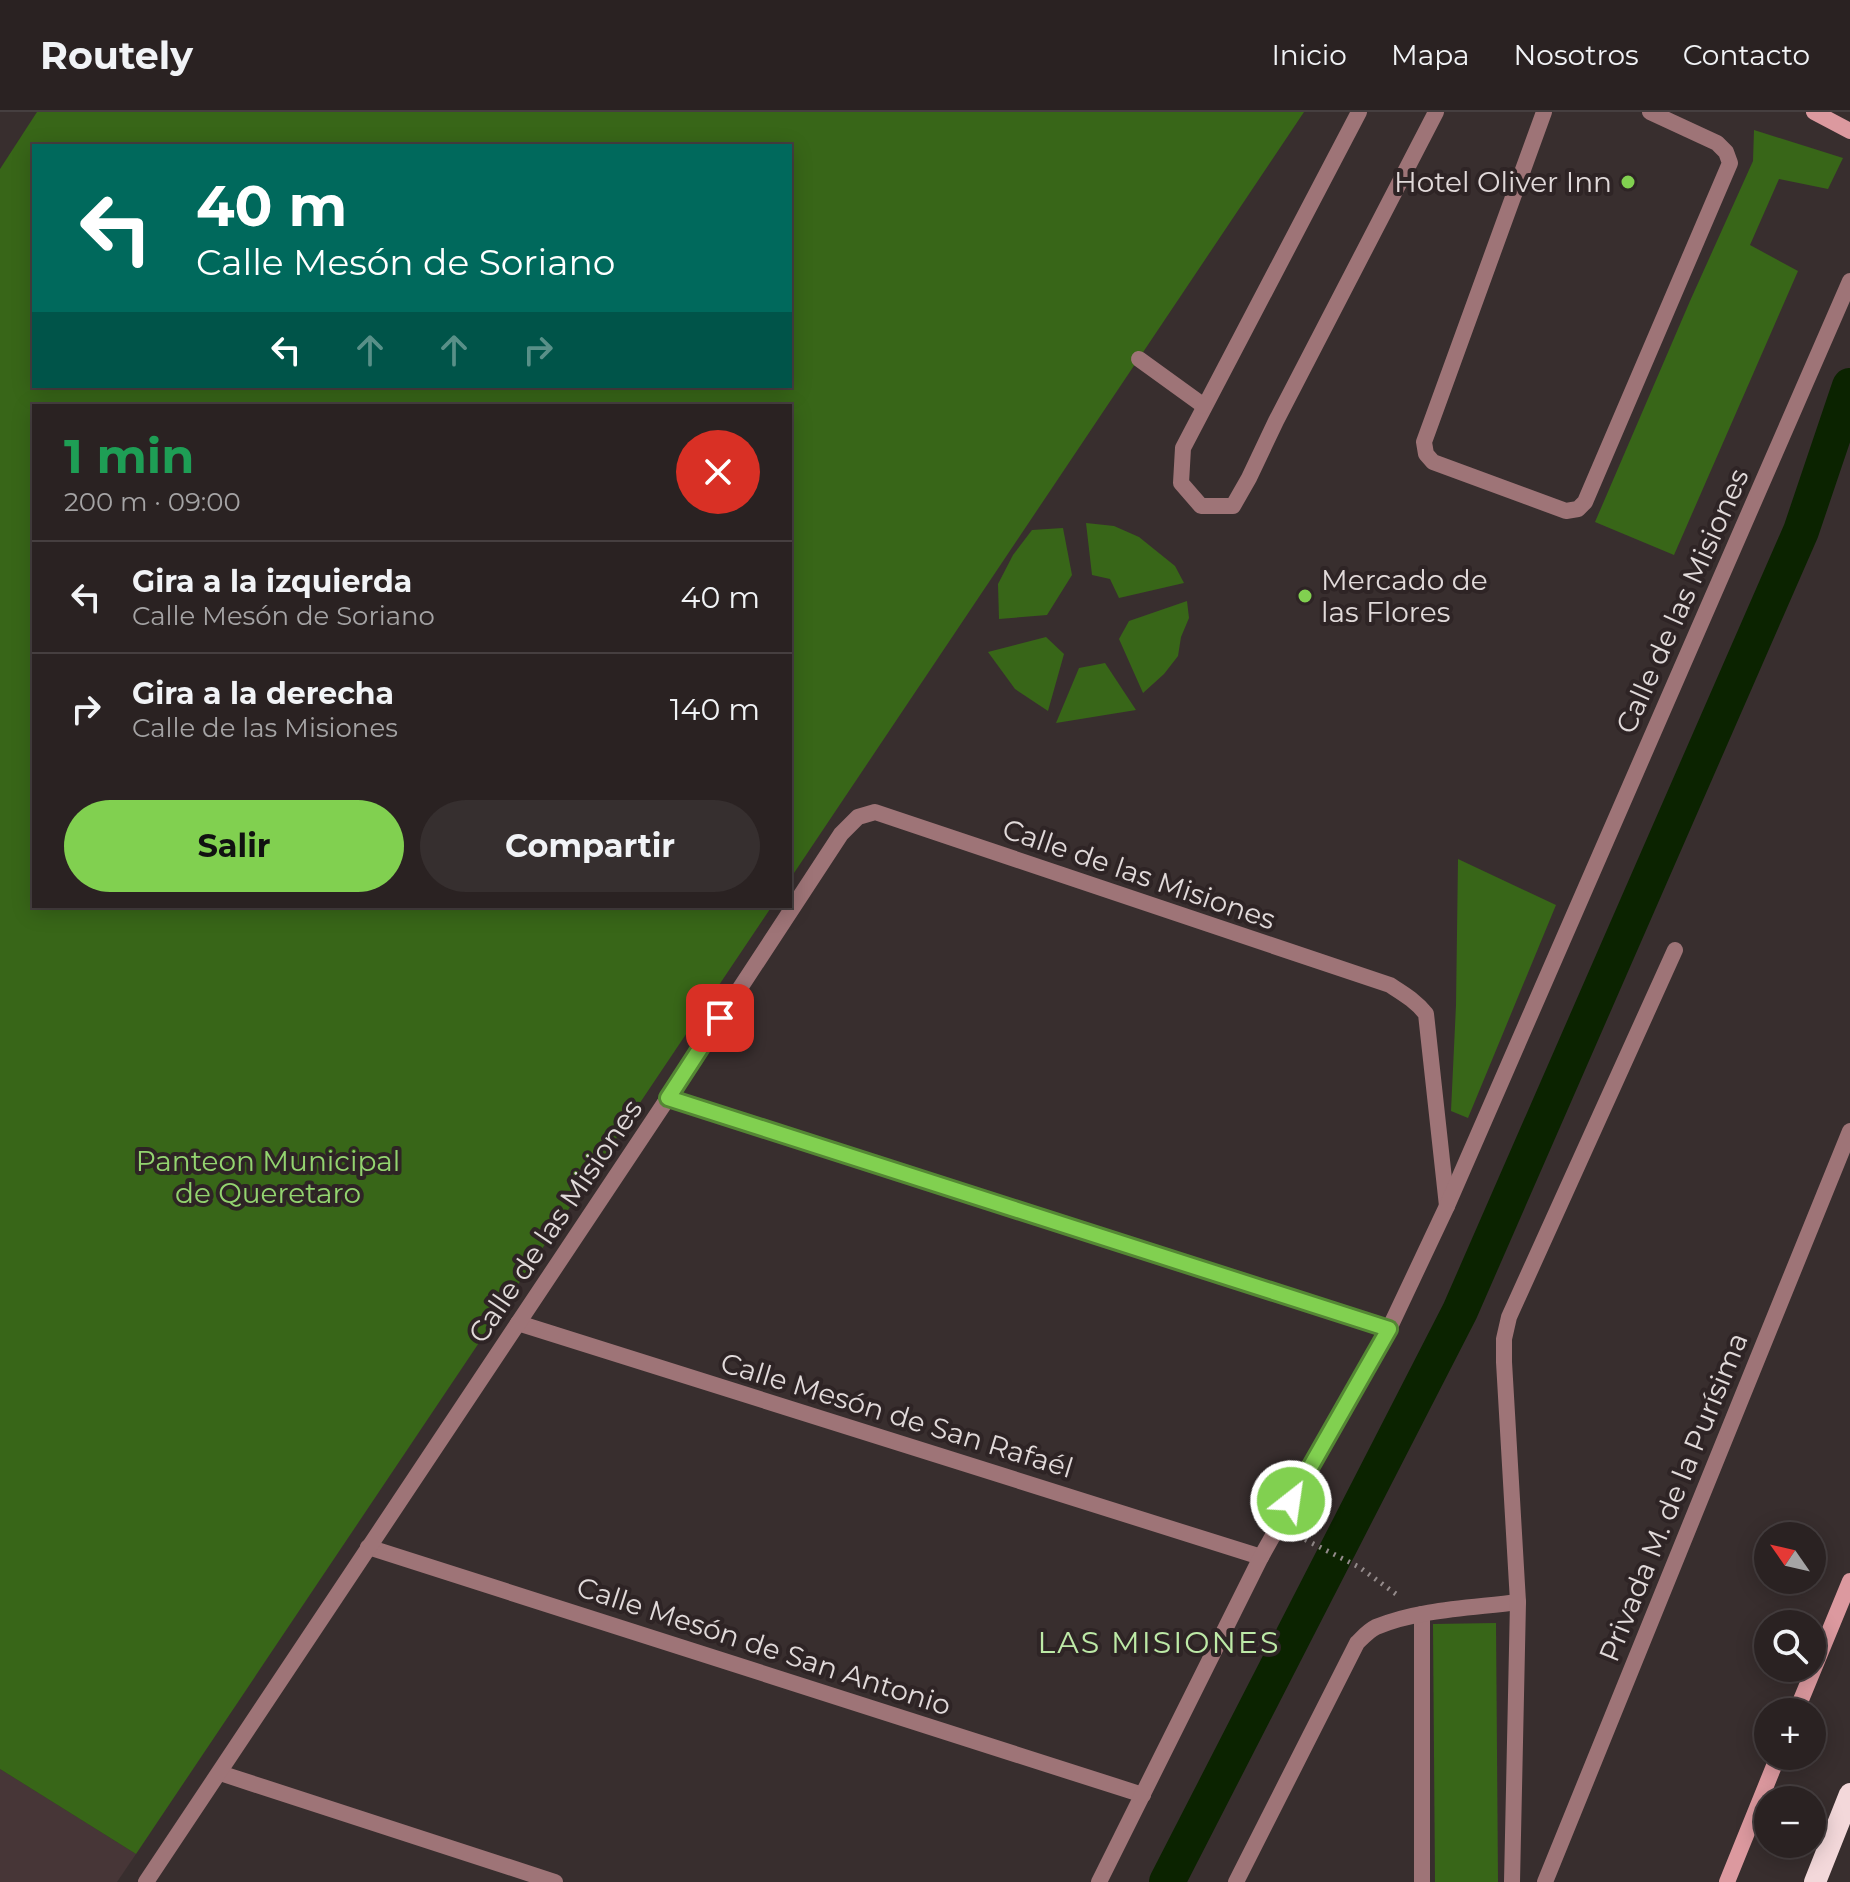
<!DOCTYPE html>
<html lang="es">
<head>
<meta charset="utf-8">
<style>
  :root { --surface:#2a2222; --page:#362f2f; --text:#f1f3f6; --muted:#a5a4a5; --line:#463f40; --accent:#81d050 }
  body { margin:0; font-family:Montserrat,sans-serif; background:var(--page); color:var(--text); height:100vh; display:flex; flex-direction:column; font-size:30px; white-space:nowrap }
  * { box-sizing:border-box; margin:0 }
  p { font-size:26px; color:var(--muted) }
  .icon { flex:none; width:44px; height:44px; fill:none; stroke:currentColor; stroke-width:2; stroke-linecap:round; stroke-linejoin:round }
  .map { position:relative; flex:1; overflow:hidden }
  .drawer { position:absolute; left:32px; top:292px; width:760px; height:504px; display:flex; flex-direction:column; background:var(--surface); border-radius:0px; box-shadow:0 4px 20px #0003,0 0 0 2px var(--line) }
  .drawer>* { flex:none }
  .hud { position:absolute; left:32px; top:32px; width:760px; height:244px; border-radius:0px; box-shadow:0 4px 20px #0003,0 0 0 2px var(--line); background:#00695c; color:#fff; overflow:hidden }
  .needle { width:52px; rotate:304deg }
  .buttons { position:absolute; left:1754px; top:1410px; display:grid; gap:16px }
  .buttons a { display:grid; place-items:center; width:72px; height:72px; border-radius:50%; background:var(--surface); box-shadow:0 4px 20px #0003,0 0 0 2px var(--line); font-size:40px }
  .pin { position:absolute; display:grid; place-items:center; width:68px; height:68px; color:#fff; margin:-34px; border-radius:16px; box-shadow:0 4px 12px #0006 }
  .me { position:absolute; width:88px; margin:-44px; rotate:30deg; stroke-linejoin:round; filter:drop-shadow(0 0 6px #0008) }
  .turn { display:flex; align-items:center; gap:28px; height:168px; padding:0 32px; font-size:36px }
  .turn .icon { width:104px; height:104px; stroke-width:2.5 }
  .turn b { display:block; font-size:56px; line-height:68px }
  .lanes { display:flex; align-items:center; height:76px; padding:0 32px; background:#0003; justify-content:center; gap:40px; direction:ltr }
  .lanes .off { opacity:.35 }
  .round { display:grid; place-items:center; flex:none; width:84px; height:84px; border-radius:42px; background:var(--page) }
  .overview { display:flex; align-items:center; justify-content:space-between; height:136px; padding:0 32px }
  h1 { font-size:48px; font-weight:700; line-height:60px; color:#1e9e55 }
  .button { display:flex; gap:16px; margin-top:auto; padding:16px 32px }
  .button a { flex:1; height:92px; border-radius:48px; background:var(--accent); color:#111; font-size:32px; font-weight:700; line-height:92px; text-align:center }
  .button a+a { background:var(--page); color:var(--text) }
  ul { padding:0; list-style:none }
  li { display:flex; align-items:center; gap:24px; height:112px; padding:0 32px; border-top:2px solid var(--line) }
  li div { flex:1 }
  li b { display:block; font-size:30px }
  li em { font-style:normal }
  header { display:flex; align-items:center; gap:48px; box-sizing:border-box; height:112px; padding:0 40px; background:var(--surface); border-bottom:2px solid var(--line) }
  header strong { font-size:38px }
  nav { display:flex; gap:44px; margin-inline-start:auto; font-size:28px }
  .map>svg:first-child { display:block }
  .built { fill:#473637 }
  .green { fill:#386618; fill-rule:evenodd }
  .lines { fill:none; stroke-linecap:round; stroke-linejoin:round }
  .canal { stroke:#0b2300; stroke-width:36 }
  .path { stroke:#948b8b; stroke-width:5; stroke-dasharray:2 6; stroke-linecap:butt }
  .service { stroke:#9e7477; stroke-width:16 }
  .pedestrian { stroke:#9e7477; stroke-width:16 }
  .minor { stroke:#9e7477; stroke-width:16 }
  .tertiary { stroke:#9e7477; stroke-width:16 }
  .secondary { stroke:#dc999f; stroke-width:16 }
  .trunk { stroke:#f3d8da; stroke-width:22 }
  .route-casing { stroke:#548734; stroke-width:20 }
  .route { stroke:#81d050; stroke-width:14 }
  .poi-dot { fill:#81d050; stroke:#2e2425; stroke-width:3 }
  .labels { text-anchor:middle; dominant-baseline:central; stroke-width:8; stroke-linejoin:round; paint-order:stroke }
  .poi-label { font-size:28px; fill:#e1dada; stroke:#2e2425; text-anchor:end }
  .street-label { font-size:28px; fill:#e1dada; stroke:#2e2425 }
  .park-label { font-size:28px; fill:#93d46f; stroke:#2e2425 }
  .neighbourhood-label { font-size:30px; letter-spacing:2px; fill:#bdeaa7; stroke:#2e2425 }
</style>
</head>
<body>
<header>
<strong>Routely</strong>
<nav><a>Inicio</a><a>Mapa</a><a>Nosotros</a><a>Contacto</a></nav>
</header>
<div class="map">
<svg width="1850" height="1770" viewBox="0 0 1850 1770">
  <rect width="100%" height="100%" fill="#382e2e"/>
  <!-- built -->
  <path class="built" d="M0 1657 136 1742 117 1770H0Z"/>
  <!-- green -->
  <g class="green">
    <path d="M37 0H1304L790 767V294H34V794H772L136 1742 0 1657V57ZM34 34H790V274H34Z"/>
    <path d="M1754 18 1843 46 1828 77 1779 67 1750 133 1798 159 1674 443 1595 410 1690 189 1753 49Z"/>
    <path d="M1086 411 1114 414 1139 425 1175 454 1184 471 1119 486 1110 467 1092 463Z"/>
    <path d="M1063 416 1072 463 1047 503 999 507 998 472 1013 443 1032 418Z"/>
    <path d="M1187 489 1189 506 1181 525 1178 544 1164 562 1143 581 1119 527 1129 509Z"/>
    <path d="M1046 525 1064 542 1048 599 1015 577 988 540Z"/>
    <path d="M1105 551 1136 598 1056 611 1079 556Z"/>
    <path d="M1458 747 1556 793 1468 1006 1451 999 1456 893Z"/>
    <path d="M1496 1511 1498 1770H1435L1433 1512Z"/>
  </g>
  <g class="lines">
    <!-- canal -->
    <path class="canal" d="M1167 1770 1460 1199 1801 419 1850 274"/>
    <!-- path -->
    <path class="path" d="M1298 1424 1359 1455 1396 1482"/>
    <!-- service -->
    <g class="service">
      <path d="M1359 0 1183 336 1181 371 1201 394H1233L1249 366 1276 309 1436 0"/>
      <path d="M1544 0 1424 330 1426 342 1433 350 1566 399 1578 397 1585 390 1730 51 1726 40 1717 31 1650 0"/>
    </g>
    <!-- pedestrian -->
    <path class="pedestrian" d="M1139 247 1204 294"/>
    <!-- minor -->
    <g class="minor">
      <path d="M668 986 1389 1217"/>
      <path d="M518 1211 1261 1445"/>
      <path d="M368 1435 1143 1683"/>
      <path d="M1422 1502V1770"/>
      <path d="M220 1661 555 1770"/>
      <path d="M146 1770 668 986 841 722 858 705 875 700 1390 873C1404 882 1416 889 1426 902L1447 1094"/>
      <path d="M1236 1770 1357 1531C1363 1525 1368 1519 1376 1515 1420 1497 1472 1496 1518 1490"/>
      <path d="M1512 1770 1518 1490 1504 1250V1227L1509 1205 1675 838"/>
      <path d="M1545 1770 1850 1019"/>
    </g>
    <!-- tertiary -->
    <path class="tertiary" d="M1099 1770 1261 1445 1389 1217 1447 1094 1850 169"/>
    <!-- secondary -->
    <g class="secondary">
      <path d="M1814 0 1850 19"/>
      <path d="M1796 1600 1850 1469"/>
      <path d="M1727 1770 1778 1644"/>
    </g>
    <!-- trunk -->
    <path class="trunk" d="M1815 1770 1850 1682"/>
  </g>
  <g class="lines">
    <!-- route casing -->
    <g class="route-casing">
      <path id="route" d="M720 906 668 986 1389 1217 1291 1389"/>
    </g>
    <!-- route -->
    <use href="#route" class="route"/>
  </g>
  <!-- markers -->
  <g class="poi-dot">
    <circle cx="1628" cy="70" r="8"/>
    <circle cx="1305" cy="484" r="8"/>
  </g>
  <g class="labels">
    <!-- poi labels -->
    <g class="poi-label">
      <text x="1612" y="70">Hotel Oliver Inn</text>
      <text x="1321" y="468" text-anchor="start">Mercado de<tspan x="1321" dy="32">las Flores</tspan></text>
    </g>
    <!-- street labels -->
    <g class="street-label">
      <text transform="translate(1682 489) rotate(-66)">Calle de las Misiones</text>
      <text transform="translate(1139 762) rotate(19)">Calle de las Misiones</text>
      <text transform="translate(555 1109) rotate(-56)">Calle de las Misiones</text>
      <text transform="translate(897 1303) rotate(17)">Calle Mesón de San Rafaél</text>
      <text transform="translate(1673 1385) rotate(-68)">Privada M. de la Purísima</text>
      <text transform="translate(764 1534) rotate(18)">Calle Mesón de San Antonio</text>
    </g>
    <!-- park labels -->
    <g class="park-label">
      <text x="268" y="1049">Panteon Municipal<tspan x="268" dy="32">de Queretaro</tspan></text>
    </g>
    <!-- neighbourhood labels -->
    <g class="neighbourhood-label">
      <text x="1159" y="1530">LAS MISIONES</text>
    </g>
  </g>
</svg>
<div class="buttons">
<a><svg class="needle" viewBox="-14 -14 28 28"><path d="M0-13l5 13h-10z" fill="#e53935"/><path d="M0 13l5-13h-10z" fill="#a5a4a5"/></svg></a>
<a><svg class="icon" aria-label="search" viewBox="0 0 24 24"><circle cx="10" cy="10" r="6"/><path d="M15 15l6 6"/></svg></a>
<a>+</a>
<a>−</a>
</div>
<div class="pin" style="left:720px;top:906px;background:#d93025"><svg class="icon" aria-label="arrive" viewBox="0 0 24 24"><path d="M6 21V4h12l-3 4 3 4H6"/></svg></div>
<svg class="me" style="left:1291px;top:1389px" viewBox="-20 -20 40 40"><circle r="17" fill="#81d050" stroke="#fff" stroke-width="3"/><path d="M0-11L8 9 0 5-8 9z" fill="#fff"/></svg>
<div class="hud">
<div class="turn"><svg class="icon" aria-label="left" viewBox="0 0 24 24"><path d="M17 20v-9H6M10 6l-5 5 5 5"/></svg><div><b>40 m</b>Calle Mesón de Soriano</div></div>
<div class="lanes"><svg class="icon" aria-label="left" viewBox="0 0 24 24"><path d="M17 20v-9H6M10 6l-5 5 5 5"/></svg><svg class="icon off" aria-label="ahead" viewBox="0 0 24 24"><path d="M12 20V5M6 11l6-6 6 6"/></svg><svg class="icon off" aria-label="ahead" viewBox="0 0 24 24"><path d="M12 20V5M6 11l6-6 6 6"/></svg><svg class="icon off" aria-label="right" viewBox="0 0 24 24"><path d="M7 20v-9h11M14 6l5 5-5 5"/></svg></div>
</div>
<section class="drawer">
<div class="overview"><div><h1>1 min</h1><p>200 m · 09:00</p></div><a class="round" style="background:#d93025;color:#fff"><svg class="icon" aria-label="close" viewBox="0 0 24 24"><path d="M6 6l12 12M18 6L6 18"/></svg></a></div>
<ul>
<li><svg class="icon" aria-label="left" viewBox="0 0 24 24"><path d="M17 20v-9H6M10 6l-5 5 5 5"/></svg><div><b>Gira a la izquierda</b><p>Calle Mesón de Soriano</p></div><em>40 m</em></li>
<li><svg class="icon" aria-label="right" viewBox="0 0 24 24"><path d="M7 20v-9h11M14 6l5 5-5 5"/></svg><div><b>Gira a la derecha</b><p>Calle de las Misiones</p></div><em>140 m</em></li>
</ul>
<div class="button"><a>Salir</a><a>Compartir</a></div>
</section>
</div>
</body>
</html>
